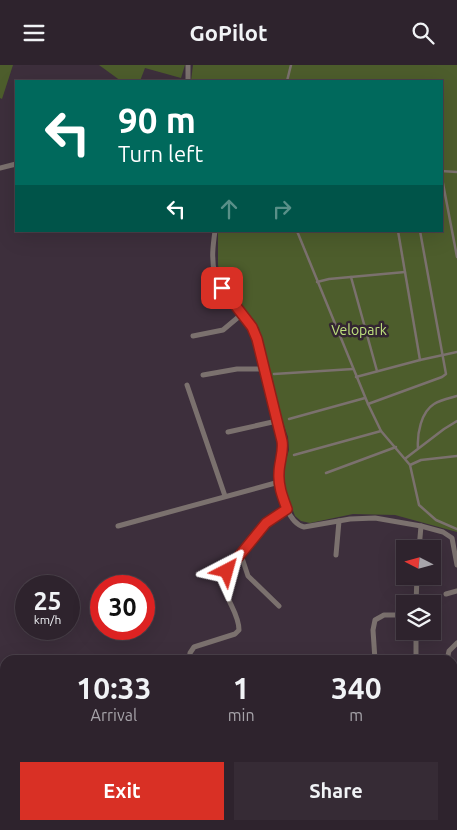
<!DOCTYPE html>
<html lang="en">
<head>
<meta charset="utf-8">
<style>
  :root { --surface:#2e232d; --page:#362b35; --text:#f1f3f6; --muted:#a7a4aa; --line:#494049; --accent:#d93025 }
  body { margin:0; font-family:Ubuntu,sans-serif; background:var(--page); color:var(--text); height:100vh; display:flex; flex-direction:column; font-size:19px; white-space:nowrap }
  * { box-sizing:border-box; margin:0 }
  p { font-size:16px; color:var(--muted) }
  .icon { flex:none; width:28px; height:28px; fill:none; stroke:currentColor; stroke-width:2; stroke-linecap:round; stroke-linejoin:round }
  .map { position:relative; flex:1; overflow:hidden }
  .panel { position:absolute; left:0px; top:590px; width:458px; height:175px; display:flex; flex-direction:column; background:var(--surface); border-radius:15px 15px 0 0; box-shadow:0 5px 20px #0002,0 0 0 1px var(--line) }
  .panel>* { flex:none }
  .hud { position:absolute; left:15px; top:15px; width:428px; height:152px; border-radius:0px; box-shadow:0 5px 20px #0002,0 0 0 1px var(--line); background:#00695c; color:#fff; overflow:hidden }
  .needle { width:32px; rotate:276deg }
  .fabs { position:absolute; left:396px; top:475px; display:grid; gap:10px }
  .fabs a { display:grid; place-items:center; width:45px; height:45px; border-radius:0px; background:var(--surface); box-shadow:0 5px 20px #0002,0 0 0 1px var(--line); font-size:25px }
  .speed { position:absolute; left:15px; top:510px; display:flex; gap:10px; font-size:25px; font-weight:700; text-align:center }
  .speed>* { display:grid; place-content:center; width:65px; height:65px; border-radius:50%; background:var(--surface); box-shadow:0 5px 20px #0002,0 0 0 1px var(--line); line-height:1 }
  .speed small { font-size:12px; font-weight:400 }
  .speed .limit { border:8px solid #d22; background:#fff; color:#111 }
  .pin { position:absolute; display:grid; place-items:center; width:42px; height:42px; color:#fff; margin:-21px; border-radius:10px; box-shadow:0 2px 8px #0006 }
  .me { position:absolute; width:55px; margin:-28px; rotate:39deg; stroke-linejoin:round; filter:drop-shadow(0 0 4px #0008) }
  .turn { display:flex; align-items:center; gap:18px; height:105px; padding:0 20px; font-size:22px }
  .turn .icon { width:65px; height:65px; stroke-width:2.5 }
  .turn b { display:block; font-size:35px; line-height:42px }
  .lanes { display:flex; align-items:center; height:48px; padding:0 20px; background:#0003; justify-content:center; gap:25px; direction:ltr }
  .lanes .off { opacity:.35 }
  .eta { display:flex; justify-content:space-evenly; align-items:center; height:85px; text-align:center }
  .eta b { font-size:30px; font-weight:600; line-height:35px }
  .primary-button { display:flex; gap:10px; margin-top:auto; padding:10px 20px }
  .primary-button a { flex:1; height:58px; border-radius:0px; background:var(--accent); color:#fff; font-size:20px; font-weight:600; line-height:58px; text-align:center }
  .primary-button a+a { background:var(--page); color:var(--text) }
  header { display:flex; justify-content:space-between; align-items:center; height:65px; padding:0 20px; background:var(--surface); font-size:22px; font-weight:600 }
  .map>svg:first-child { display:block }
  .green { fill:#4d5d2c }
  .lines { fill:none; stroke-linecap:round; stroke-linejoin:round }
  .lane { stroke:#7b716e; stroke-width:2.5 }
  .street { stroke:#7b716e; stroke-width:5 }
  .route-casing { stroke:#8d1f18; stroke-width:12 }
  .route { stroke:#d93025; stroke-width:9 }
  .labels { text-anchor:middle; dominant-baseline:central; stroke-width:5; stroke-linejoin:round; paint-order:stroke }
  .park-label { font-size:14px; fill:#bfe17e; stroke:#332532 }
</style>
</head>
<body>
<header><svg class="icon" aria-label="menu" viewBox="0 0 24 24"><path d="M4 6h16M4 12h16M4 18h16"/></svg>GoPilot<svg class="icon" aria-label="search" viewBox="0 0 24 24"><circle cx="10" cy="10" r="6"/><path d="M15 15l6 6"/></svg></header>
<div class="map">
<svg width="457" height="765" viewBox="0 0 457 765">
  <rect width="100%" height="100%" fill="#3d2f3c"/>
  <!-- green -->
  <g class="green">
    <path d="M0 0H13L2 34 0 33Z"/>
    <path d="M99 0H185L181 13 145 3 140 16H121Z"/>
    <path d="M193 0H457V467L395 450 353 449 310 458 301 456 295 451 283 418V404L289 385 288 372 276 338 259 263 226 222 220 211 218 200V166H441V16H191Z"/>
  </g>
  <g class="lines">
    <!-- lane -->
    <g class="lane">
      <path d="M287 16 291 0"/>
      <path d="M441 106 457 107"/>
      <path d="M441 108 457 192"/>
      <path d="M297 166 368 339 381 366 410 400 419 440 436 455 457 464"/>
      <path d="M398 166 420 295"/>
      <path d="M351 212 377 306"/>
      <path d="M317 217 329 214 405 207"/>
      <path d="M274 309 353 304"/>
      <path d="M356 312 420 295 457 287"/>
      <path d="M368 339 442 312 446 309 420 166"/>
      <path d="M289 354 365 333"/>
      <path d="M418 383C417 369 421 347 434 339 440 335 450 333 457 331"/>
      <path d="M294 390 381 366"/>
      <path d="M406 393 444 364 457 356"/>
      <path d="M410 400 421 395 457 391"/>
      <path d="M326 408 396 382"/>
    </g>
    <!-- street -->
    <g class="street">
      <path d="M188 16V0"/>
      <path d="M0 103 16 99"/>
      <path d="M215 166C213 180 211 195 215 209 223 234 247 250 257 274L282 376C283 387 280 396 279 407 278 423 287 458 304 462L350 454 375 453 421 461 443 467 452 473 457 500"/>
      <path d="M193 271 223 265 242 249"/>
      <path d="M203 310 237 304H263"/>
      <path d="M187 320 225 431"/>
      <path d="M228 367 277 356"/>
      <path d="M118 461 279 417"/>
      <path d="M419 484 421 461"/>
      <path d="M241 490 248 511 279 541"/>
      <path d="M336 490 339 456"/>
      <path d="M446 529 457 526"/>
      <path d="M416 539 417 511"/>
      <path d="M416 566V589"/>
      <path d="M189 595 190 588 194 582 235 569 239 565C239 543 216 527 227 506L266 458 287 444"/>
      <path d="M375 595 373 565 375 555 384 550H405"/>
      <path d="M447 595 449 586 457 578"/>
      <path d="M452 715 457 713"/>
      <path d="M240 760 241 765"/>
      <path d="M418 760 421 765"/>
    </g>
  </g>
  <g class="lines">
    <!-- route casing -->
    <g class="route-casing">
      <path id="route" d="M222 223 252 262 257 274 282 376C284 387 279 397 279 408 278 421 283 433 287 444L266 458 227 506"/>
    </g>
    <!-- route -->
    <use href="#route" class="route"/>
  </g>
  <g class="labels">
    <!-- park labels -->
    <g class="park-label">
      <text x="359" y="265">Velopark</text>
    </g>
  </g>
</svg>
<div class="fabs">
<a><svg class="needle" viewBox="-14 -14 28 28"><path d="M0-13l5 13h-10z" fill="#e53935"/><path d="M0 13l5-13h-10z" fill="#a7a4aa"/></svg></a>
<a><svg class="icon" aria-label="layers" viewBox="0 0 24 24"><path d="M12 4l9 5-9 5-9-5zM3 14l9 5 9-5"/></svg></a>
</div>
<div class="speed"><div>25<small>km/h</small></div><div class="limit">30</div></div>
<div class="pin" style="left:222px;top:223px;background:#d93025"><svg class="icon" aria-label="arrive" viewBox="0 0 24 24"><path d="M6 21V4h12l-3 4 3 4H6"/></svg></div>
<svg class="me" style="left:227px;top:506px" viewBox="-20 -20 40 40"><path d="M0-17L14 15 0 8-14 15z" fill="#d93025" stroke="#fff" stroke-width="4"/></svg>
<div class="hud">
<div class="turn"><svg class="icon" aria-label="left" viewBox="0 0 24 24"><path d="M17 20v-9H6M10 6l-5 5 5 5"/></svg><div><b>90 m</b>Turn left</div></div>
<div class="lanes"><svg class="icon" aria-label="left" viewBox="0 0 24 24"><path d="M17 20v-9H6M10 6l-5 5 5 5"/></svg><svg class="icon off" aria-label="ahead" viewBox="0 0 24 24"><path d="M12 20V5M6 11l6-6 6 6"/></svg><svg class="icon off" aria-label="right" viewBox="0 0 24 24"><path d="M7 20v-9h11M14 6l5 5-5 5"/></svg></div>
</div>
<section class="panel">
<div class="eta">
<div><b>10:33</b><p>Arrival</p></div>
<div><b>1</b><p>min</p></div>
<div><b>340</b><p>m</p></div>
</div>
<div class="primary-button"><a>Exit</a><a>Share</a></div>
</section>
</div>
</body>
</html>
